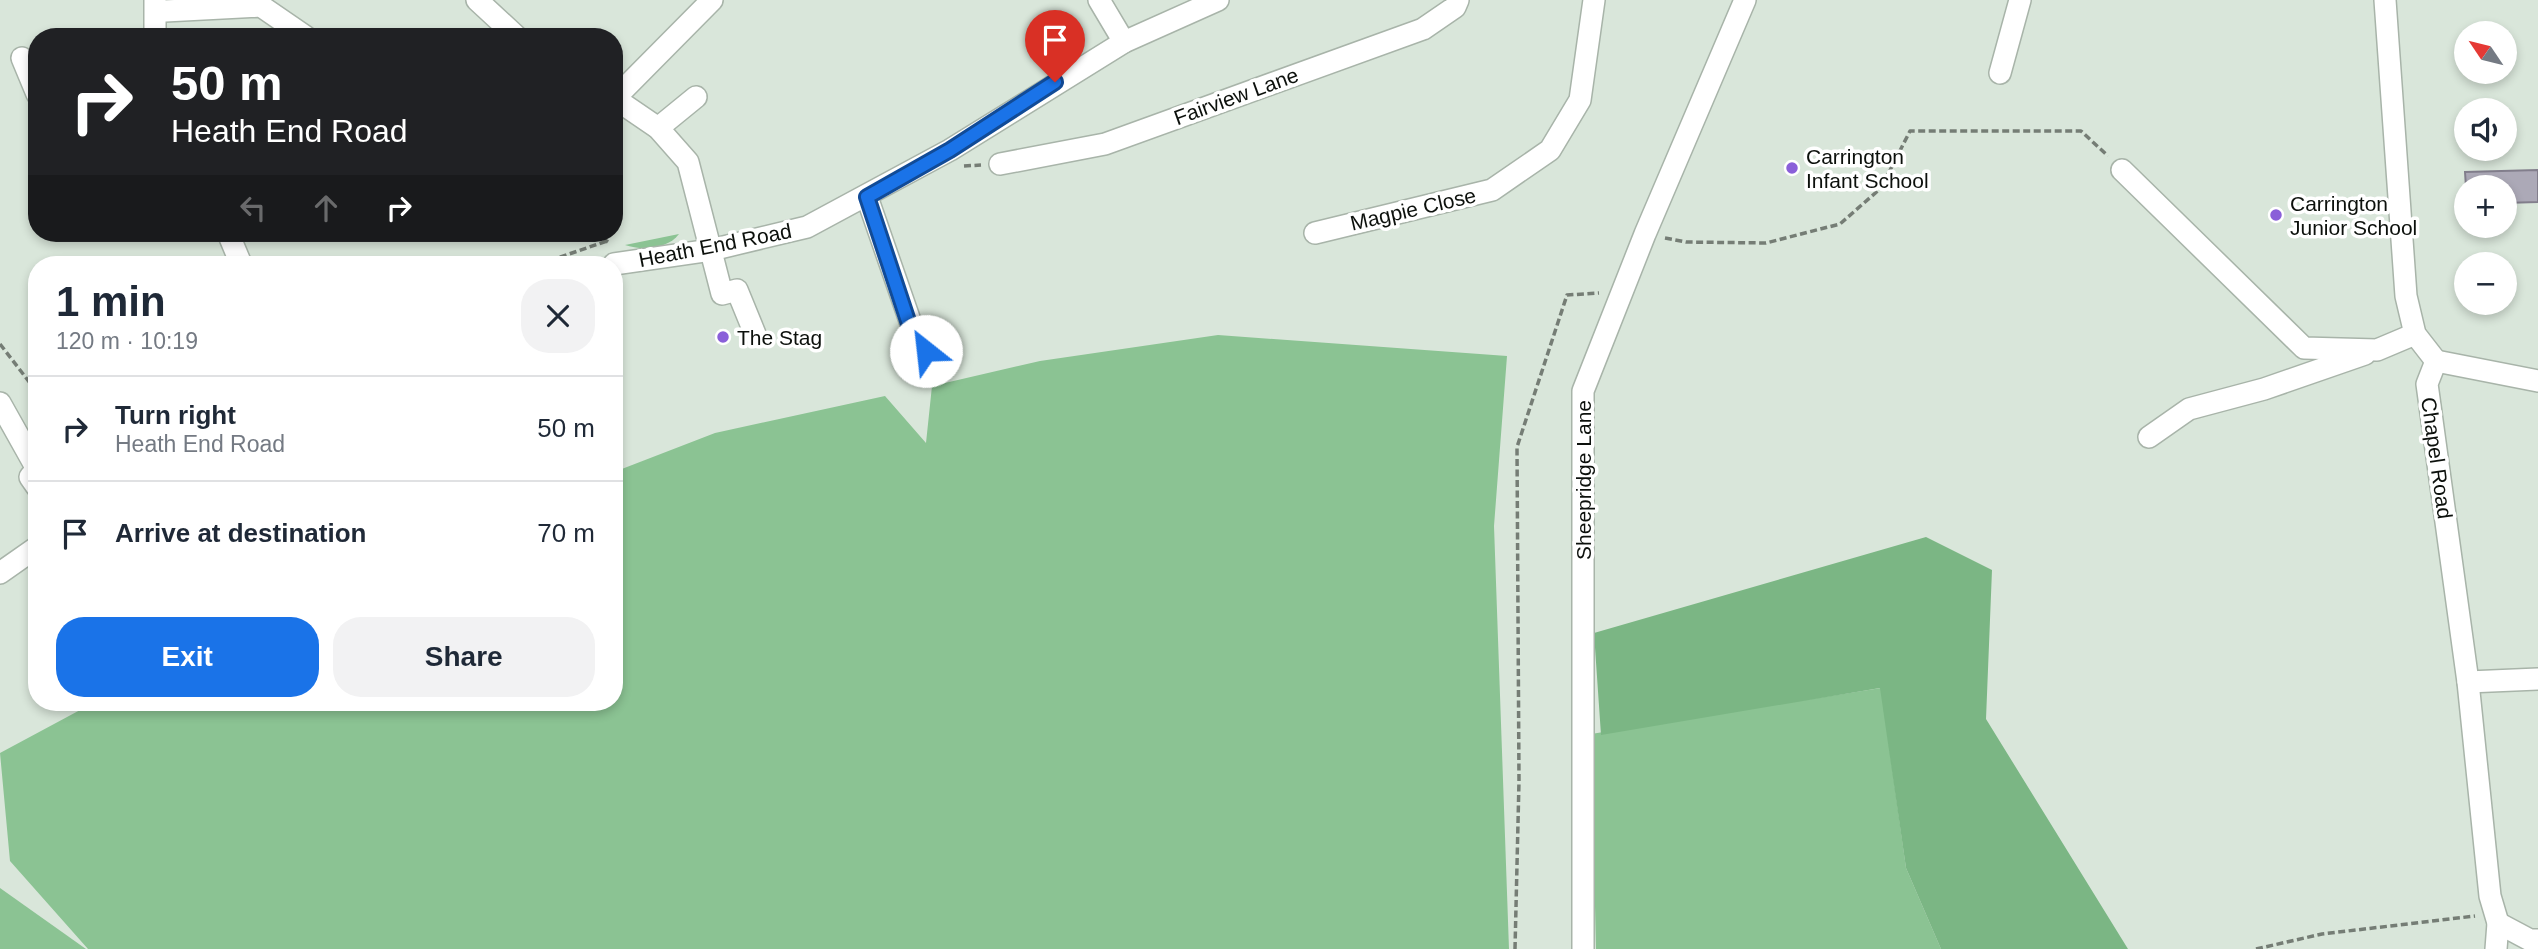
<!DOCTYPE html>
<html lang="en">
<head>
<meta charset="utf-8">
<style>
  :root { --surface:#fff; --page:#f2f2f3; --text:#1f2937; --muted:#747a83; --line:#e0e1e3; --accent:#1a73e8 }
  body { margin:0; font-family:Arial,sans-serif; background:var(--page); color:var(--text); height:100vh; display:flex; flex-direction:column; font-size:26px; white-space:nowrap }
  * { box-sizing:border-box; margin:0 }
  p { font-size:23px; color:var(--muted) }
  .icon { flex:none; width:38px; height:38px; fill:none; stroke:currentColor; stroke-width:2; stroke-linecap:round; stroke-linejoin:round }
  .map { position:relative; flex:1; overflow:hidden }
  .sheet { position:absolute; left:28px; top:256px; width:595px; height:455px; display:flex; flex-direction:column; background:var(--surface); border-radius:28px; box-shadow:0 4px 10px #0003 }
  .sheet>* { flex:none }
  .guide { position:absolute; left:28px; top:28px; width:595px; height:214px; border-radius:28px; box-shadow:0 4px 10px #0003; background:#202124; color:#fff; overflow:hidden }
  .needle { width:46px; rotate:305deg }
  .buttons { position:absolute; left:2454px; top:21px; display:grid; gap:14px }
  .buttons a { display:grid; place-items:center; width:63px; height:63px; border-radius:50%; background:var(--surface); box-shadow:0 4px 10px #0003; font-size:35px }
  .pin { position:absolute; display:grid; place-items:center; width:60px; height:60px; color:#fff; margin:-72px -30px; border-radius:50% 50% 50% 0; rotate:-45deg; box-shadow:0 0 7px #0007 }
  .pin .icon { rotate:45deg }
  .me { position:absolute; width:77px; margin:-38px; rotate:331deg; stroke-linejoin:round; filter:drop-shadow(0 0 5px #0008) }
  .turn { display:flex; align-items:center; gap:24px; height:147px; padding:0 28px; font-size:32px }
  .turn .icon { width:91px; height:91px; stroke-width:2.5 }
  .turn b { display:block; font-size:49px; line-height:60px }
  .lanes { display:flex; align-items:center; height:66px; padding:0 28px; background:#0003; justify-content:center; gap:35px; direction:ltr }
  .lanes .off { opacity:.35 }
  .round { display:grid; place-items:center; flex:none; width:74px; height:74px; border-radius:28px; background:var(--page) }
  .summary { display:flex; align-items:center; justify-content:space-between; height:119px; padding:0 28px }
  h1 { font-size:42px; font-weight:600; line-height:52px }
  .cta { display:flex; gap:14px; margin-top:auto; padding:14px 28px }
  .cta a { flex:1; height:80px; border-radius:28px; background:var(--accent); color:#fff; font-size:28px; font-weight:600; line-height:80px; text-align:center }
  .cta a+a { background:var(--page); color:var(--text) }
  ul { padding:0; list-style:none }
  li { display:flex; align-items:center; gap:21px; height:105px; padding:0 28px; border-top:2px solid var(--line) }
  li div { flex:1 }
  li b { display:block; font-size:26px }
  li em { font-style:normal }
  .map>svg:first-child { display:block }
  .green { fill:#8bc393 }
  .forest { fill:#7bb684 }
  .building { fill:#aca9b7; stroke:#827e8c; stroke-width:2 }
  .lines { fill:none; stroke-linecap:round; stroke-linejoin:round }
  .minor-casing { stroke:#a8b4a9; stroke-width:24 }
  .path { stroke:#757d75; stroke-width:3.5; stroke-dasharray:7 3.5; stroke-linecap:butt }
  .minor { stroke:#fff; stroke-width:21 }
  .route-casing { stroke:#114b97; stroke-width:18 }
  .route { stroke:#1a73e8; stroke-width:12 }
  .poi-dot { fill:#8a5fd9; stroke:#fff; stroke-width:2.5 }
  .labels { text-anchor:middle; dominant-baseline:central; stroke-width:7; stroke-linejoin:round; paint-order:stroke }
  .street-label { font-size:21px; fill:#0c100c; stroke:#fff }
  .poi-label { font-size:21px; fill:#0c100c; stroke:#fff; text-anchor:start }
</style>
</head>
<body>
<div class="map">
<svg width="2538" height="949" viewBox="0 0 2538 949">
  <rect width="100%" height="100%" fill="#d9e6da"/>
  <!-- green -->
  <g class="green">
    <path d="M679 234C668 249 642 251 625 245Z"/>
    <path d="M1218 335 1507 356 1494 526 1509 949H88L10 861 0 753 95 702H614V472L715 433 885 396 926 443 932 386 1040 361Z"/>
    <path d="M1881 688 1906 868 1941 949H1596L1591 734Z"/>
    <path d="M0 888 86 949H0Z"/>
  </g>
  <!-- forest -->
  <path class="forest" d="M1926 537 1992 570 1986 719 2128 949H1941L1906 868 1880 688 1601 735 1594 633Z"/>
  <!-- building -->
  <path class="building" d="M2538 170V202L2504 203V187H2466L2465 172Z"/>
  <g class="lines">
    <!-- minor casing -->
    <g class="minor-casing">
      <g id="minor">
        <path d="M477 0 517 37"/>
        <path d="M1099 0 1124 42"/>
        <path d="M2385 0 2406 296 2415 334 2436 361 2427 384 2468 682 2490 896 2498 923 2496 949"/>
        <path d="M165 11 261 6 306 37"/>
        <path d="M155 37V0"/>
        <path d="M22 58 37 94"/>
        <path d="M2000 73 2020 0"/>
        <path d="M614 98 658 128 688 162 722 294 737 290 755 334"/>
        <path d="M615 98 712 0"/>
        <path d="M658 128 696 97"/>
        <path d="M1000 164 1105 144 1423 29 1455 7 1458 0"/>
        <path d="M2122 170 2304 348 2377 350 2415 334"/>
        <path d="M867 197 917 341 926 351 948 353"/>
        <path d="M228 233 241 264"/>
        <path d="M1315 233 1492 190 1550 150 1580 100 1594 0"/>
        <path d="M614 264 711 250 807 227 950 150 1124 42 1218 0"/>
        <path d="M2436 361 2538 381"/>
        <path d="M0 403 37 469 30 477 37 487"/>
        <path d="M2149 437 2189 409 2264 389 2365 354"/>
        <path d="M0 573 37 547"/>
        <path d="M2468 682 2538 679"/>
        <path d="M2498 923 2530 940H2538"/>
        <path d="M1583 949V391L1645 234 1745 0"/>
      </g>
    </g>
    <!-- path -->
    <g class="path">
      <path d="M964 166 981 165"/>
      <path d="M596 233 608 242"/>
      <path d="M1665 238 1686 242 1766 243 1840 224 1881 188 1910 131H2081L2108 156"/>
      <path d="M540 264 607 241"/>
      <path d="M0 344 37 392"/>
      <path d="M1515 949 1519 781 1517 447 1567 295 1599 293"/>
      <path d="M2256 949 2322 934 2475 916"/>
    </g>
    <!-- minor -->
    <use href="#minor" class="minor"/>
  </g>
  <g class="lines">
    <!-- route casing -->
    <g class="route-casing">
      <path id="route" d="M926 351 909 324 867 197 950 150 1055 82"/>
    </g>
    <!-- route -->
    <use href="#route" class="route"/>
  </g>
  <!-- markers -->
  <g class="poi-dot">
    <circle cx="1792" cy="168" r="7"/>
    <circle cx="2276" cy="215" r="7"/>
    <circle cx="723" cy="337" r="7"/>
  </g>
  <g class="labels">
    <!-- street labels -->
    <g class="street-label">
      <text transform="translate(1236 96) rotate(-20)">Fairview Lane</text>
      <text transform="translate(1413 209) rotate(-13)">Magpie Close</text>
      <text transform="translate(715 245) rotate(-11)">Heath End Road</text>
      <text transform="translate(2437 458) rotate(82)">Chapel Road</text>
      <text transform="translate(1583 480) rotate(-90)">Sheepridge Lane</text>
    </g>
    <!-- poi labels -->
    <g class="poi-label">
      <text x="1806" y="156">Carrington<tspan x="1806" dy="24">Infant School</tspan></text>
      <text x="2290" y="203">Carrington<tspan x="2290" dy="24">Junior School</tspan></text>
      <text x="737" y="337">The Stag</text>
    </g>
  </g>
</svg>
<div class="buttons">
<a><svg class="needle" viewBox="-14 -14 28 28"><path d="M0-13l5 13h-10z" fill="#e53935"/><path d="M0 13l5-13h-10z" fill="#747a83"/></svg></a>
<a><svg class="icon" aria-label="sound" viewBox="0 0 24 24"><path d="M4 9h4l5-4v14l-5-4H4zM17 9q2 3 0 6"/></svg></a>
<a>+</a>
<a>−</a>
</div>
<div class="pin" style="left:1055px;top:82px;background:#d93025"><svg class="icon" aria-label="arrive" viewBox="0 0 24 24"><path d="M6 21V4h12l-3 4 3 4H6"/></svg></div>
<svg class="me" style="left:926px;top:351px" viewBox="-20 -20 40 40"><circle r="19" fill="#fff"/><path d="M0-13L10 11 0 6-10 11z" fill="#1a73e8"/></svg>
<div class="guide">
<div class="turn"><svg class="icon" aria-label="right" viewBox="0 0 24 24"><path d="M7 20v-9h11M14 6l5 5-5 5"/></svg><div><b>50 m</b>Heath End Road</div></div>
<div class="lanes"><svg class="icon off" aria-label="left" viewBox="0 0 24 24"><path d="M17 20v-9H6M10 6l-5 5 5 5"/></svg><svg class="icon off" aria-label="ahead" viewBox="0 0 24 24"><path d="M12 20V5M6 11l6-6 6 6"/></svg><svg class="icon" aria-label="right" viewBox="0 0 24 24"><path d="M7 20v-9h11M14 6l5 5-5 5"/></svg></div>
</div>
<section class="sheet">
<div class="summary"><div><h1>1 min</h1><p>120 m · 10:19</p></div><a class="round"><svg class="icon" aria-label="close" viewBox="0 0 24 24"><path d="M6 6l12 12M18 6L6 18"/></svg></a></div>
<ul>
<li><svg class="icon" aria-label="right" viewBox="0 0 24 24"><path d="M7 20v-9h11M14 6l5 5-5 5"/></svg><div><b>Turn right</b><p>Heath End Road</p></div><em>50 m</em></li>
<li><svg class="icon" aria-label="arrive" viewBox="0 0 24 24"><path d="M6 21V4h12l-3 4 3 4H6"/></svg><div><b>Arrive at destination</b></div><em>70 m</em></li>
</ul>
<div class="cta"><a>Exit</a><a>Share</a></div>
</section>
</div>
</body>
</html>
